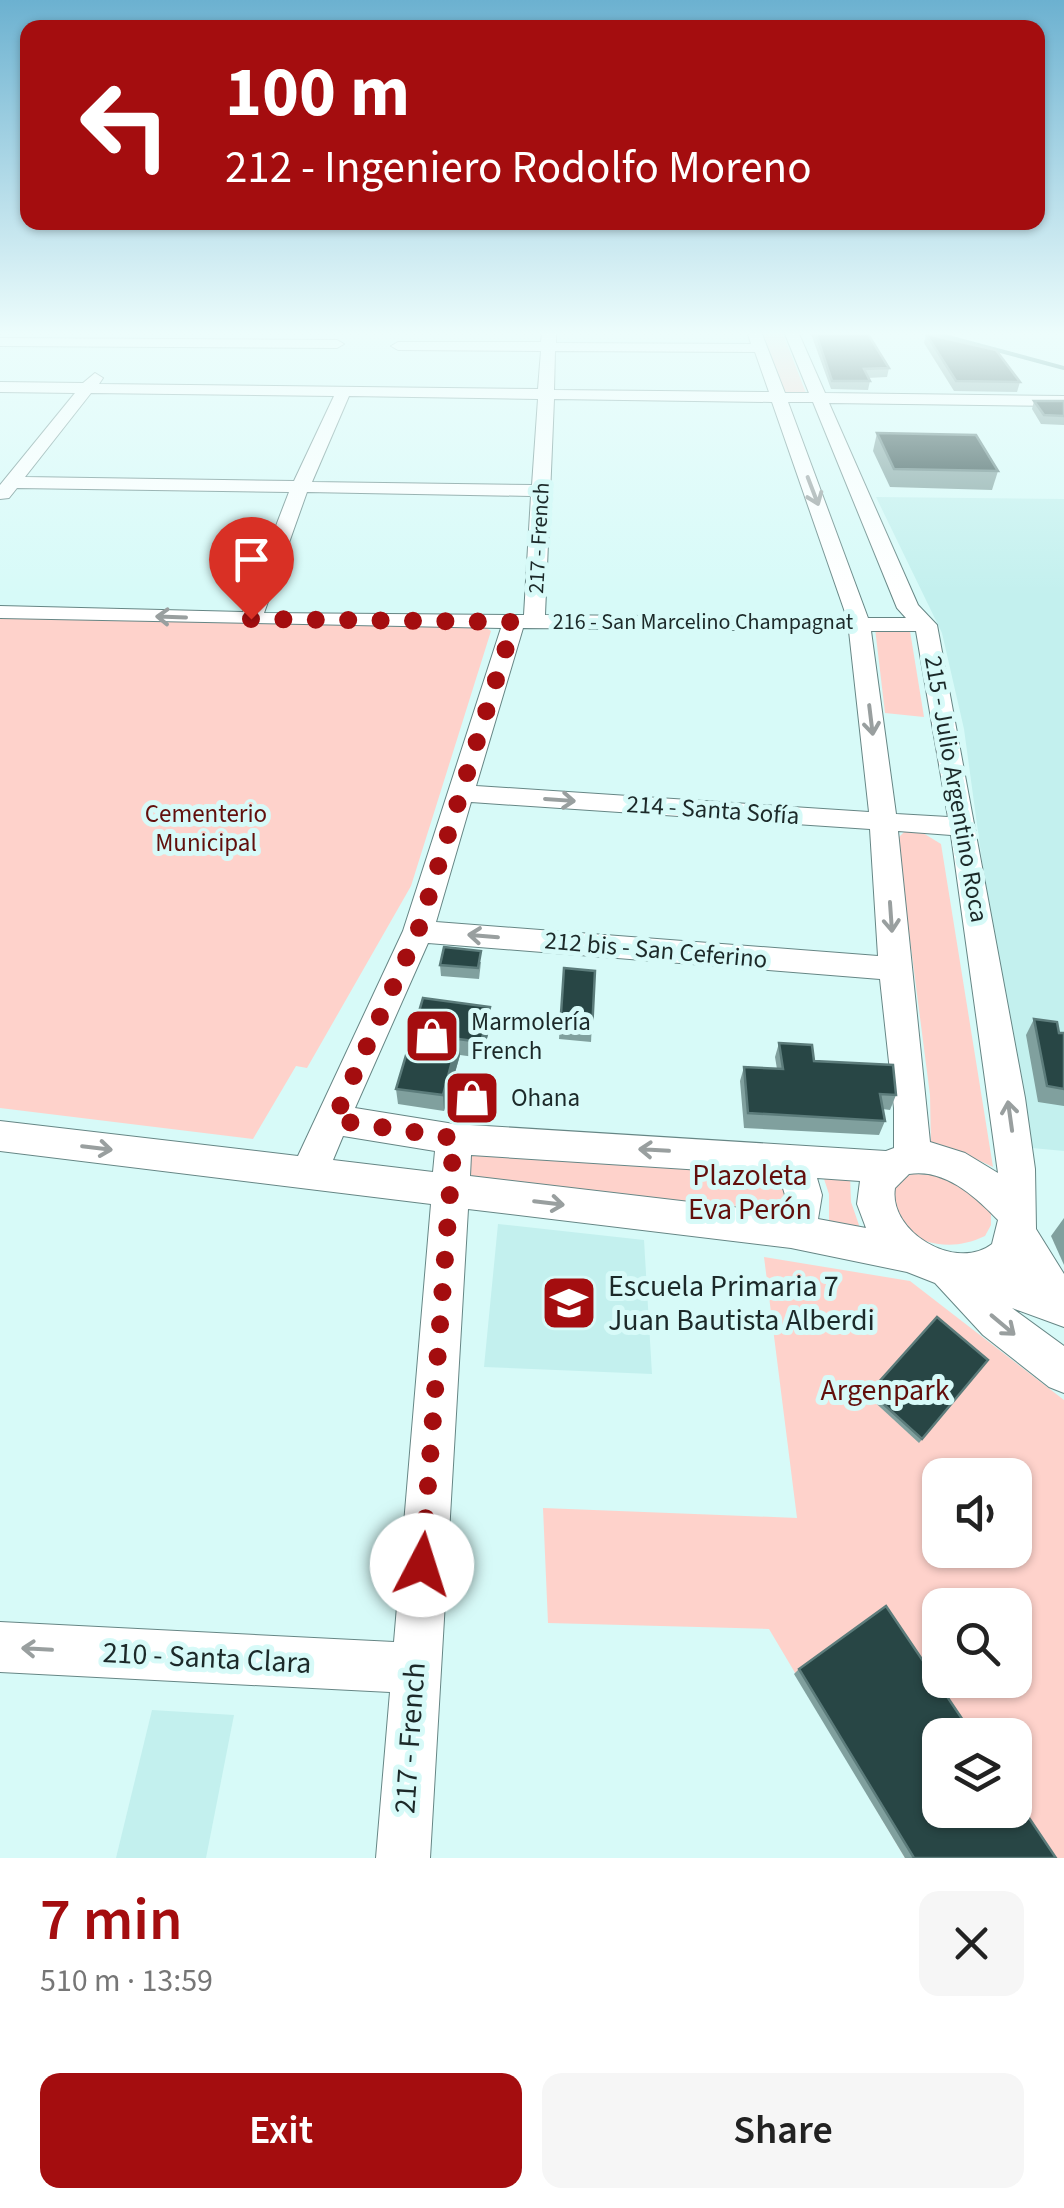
<!DOCTYPE html>
<html lang="en">
<head>
<meta charset="utf-8">
<style>
  :root { --surface:#fff; --page:#f6f6f6; --text:#222; --muted:#767676; --accent:#a40d0f }
  body { margin:0; font-family:"Source Sans 3",sans-serif; background:var(--page); color:var(--text); height:100vh; display:flex; flex-direction:column; font-size:38px; white-space:nowrap }
  * { box-sizing:border-box; margin:0 }
  p { font-size:32px; color:var(--muted) }
  .icon { flex:none; width:55px; height:55px; fill:none; stroke:currentColor; stroke-width:2; stroke-linecap:round; stroke-linejoin:round }
  .map { position:relative; height:1858px; overflow:hidden }
  .details { display:flex; flex-direction:column; background:var(--surface); flex:1 }
  .details>* { flex:none }
  .banner { position:absolute; left:20px; top:20px; width:1025px; height:210px; border-radius:20px; box-shadow:0 2px 8px #0004; background:#a40d0f; color:#fff; overflow:hidden }
  .fabs { position:absolute; left:922px; top:1458px; display:grid; gap:20px }
  .fabs a { display:grid; place-items:center; width:110px; height:110px; border-radius:20px; background:var(--surface); box-shadow:0 2px 8px #0004; font-size:50px }
  .pin { position:absolute; display:grid; place-items:center; width:85px; height:85px; color:#fff; margin:-102px -42px; border-radius:50% 50% 50% 0; rotate:-45deg; box-shadow:0 0 10px #0007 }
  .pin .icon { rotate:45deg }
  .me { position:absolute; width:110px; margin:-55px; rotate:5deg; stroke-linejoin:round; filter:drop-shadow(0 0 8px #0008) }
  .turn { display:flex; align-items:center; gap:35px; height:210px; padding:0 40px; font-size:45px }
  .turn .icon { width:130px; height:130px; stroke-width:2.5 }
  .turn b { display:block; font-size:70px; line-height:85px }
  .round { display:grid; place-items:center; flex:none; width:105px; height:105px; border-radius:20px; background:var(--page) }
  .headline { display:flex; align-items:center; justify-content:space-between; height:170px; padding:0 40px }
  h1 { font-size:60px; font-weight:600; line-height:75px; color:var(--accent) }
  .primary-button { display:flex; gap:20px; margin-top:auto; padding:20px 40px }
  .primary-button a { flex:1; height:115px; border-radius:20px; background:var(--accent); color:#fff; font-size:40px; font-weight:600; line-height:115px; text-align:center }
  .primary-button a+a { background:var(--page); color:var(--text) }
  .map>svg:first-child { display:block }
  .built { fill:#c3f0ee }
  .green { fill:#fed2cb; fill-rule:evenodd }
  .lines { fill:none; stroke-linecap:round; stroke-linejoin:round }
  .stream { stroke:#428584; stroke-width:4 }
  .minor-casing { stroke:#668685; stroke-width:2 }
  .minor { fill:#fff; fill-rule:evenodd }
  .wall { fill:#80a09e }
  .shaded-wall { fill:#5c7c7b }
  .building { fill:#284645; stroke:#5c7c7b; stroke-width:2.5 }
  .oneway { stroke:#999f9f }
  .route { stroke:#a40d0f; stroke-width:18; stroke-dasharray:0 32.4 }
  .labels { text-anchor:middle; dominant-baseline:central; stroke-width:10; stroke-linejoin:round; paint-order:stroke }
  .far-street-label { font-size:22px; fill:#1c2929; stroke:#d7faf8 }
  .street-label { font-size:25px; fill:#1c2929; stroke:#d7faf8 }
  .park-label { font-size:25px; fill:#620f0c; stroke:#d7faf8 }
  .poi-label { font-size:25px; fill:#1c2929; stroke:#d7faf8; text-anchor:start }
  .near-park-label { font-size:30px; fill:#620f0c; stroke:#d7faf8 }
  .near-poi-label { font-size:30px; fill:#1c2929; stroke:#d7faf8; text-anchor:start }
  .near-street-label { font-size:30px; fill:#1c2929; stroke:#d7faf8 }
</style>
</head>
<body>
<div class="map">
<svg width="1064" height="1858" viewBox="0 0 1064 1858">
  <rect width="100%" height="100%" fill="#d7faf8"/>
  <!-- built -->
  <g class="built">
    <path d="M876 497 1064 499V1151L1021 1147 964 729 942 633Z"/>
    <path d="M498 1224 644 1240 652 1374 484 1367Z"/>
    <path d="M152 1710 234 1715 206 1858H116Z"/>
  </g>
  <!-- green -->
  <g class="green">
    <path d="M759 334H783L806 393H781Z"/>
    <path d="M0 618 485 627 491 631 411 886 307 1068 296 1066 253 1139 0 1108Z"/>
    <path d="M875 628 910 631 924 717 885 713Z"/>
    <path d="M918 830 941 844 993 1167 963 1153 931 1147 930 1095 897 839 904 832Z"/>
    <path d="M482 1151 786 1174 789 1216 468 1178 469 1156Z"/>
    <path d="M822 1173 850 1175 851 1202 860 1228 829 1224V1194Z"/>
    <path d="M912 1174 947 1175 991 1210V1225L985 1236C953 1251 929 1245 898 1230L888 1186Z"/>
    <path d="M764 1257 910 1281 1064 1400V1858H905L769 1629 548 1623 543 1508 797 1518ZM940 1475H1015V1550H940ZM940 1605H1015V1680H940ZM940 1735H1015V1810H940Z"/>
  </g>
  <g class="lines">
    <!-- stream -->
    <path class="stream" d="M937 334 1064 368"/>
    <!-- minor casing -->
    <g class="minor-casing">
      <g id="minor">
        <path d="M542 334H556V343L751 344 748 334H762L785 393H809L785 334H799L825 393 1064 396V406L829 403 918 605 937 625 1025 1098 1035 1169 1036 1229 1064 1274V1327L1012 1308 1064 1346V1393L1049 1387 983 1335 935 1283 907 1272 791 1248 468 1209 430 1858H376L390 1692 0 1672V1622L394 1642 431 1204 0 1151V1121L298 1156 403 931 501 628 0 618V606L243 612 289 492 17 488 9 498 0 499V485L75 393 0 392V382L83 383 95 373 103 378 99 384 538 389 541 351 398 350 391 346 398 342H541ZM555 351 755 352 769 392 554 390ZM91 393 334 396 294 481 25 477ZM349 396 538 399 532 485 312 482ZM554 399 772 402 847 618 545 615ZM788 402H813L897 608 906 618H868ZM307 492 531 496 524 615 264 613ZM523 628 849 631 869 812 476 786ZM871 631H916L948 817 896 814ZM471 802 870 829 878 956 436 922ZM898 831 951 835 998 1173 965 1153 930 1142ZM428 943 880 979 894 1108V1148L886 1151 454 1124 355 1108ZM343 1136 435 1151 433 1172 333 1160ZM471 1155 779 1175 785 1195 782 1213 470 1176ZM909 1174C944 1168 975 1196 998 1220L992 1244C956 1272 888 1232 895 1188ZM817 1178 860 1181 857 1204 866 1228 818 1219 822 1195Z"/>
        <path d="M0 338 337 340 344 344 337 348 0 346Z"/>
      </g>
    </g>
    <!-- minor -->
    <use href="#minor" class="minor"/>
  </g>
  <!-- wall -->
  <g class="wall">
    <path d="M811 334H868L889 368 887 377 868 378 870 381 868 390 831 389Z"/>
    <path d="M926 334 1020 382 1017 392 954 391 924 343Z"/>
    <path d="M1034 401H1064V425L1041 424 1032 409Z"/>
    <path d="M877 433 998 471 992 490 890 487 873 451Z"/>
    <path d="M481 962 479 979 441 976 440 965Z"/>
    <path d="M564 968 595 971 591 1042 559 1039Z"/>
    <path d="M423 998 491 1023 482 1058 460 1055 444 1111 398 1104 396 1089Z"/>
    <path d="M1034 1019 1059 1033H1064V1106L1038 1102 1026 1035Z"/>
    <path d="M779 1043 814 1061 896 1095 890 1110 882 1109 885 1121 879 1135 744 1128 740 1081 744 1067 777 1069 775 1057Z"/>
    <path d="M1064 1218V1265L1051 1236Z"/>
    <path d="M988 1360 919 1443 868 1396 870 1392Z"/>
    <path d="M799 1669 1056 1858H905L794 1674Z"/>
  </g>
  <!-- shaded-wall -->
  <g class="shaded-wall">
    <path d="M490 1007 491 1023 482 1058 481 1042Z"/>
    <path d="M458 1039 460 1055 444 1111 443 1095Z"/>
  </g>
  <!-- building -->
  <g class="building">
    <path d="M816 334H868L889 368 864 369 870 381H832Z"/>
    <path d="M926 334 996 350 1020 382 956 381Z"/>
    <path d="M1034 401H1064V416L1044 415Z"/>
    <path d="M877 433 976 435 998 471 894 469Z"/>
    <path d="M444 947 481 951 478 968 440 965Z"/>
    <path d="M564 968 595 971 592 1031 560 1029Z"/>
    <path d="M423 998 490 1007 481 1042 458 1039 443 1095 396 1089Z"/>
    <path d="M1034 1019 1057 1022 1059 1033H1064V1089L1047 1086Z"/>
    <path d="M779 1043 812 1045 814 1061 893 1065 896 1095 880 1094 885 1121 748 1113 744 1067 783 1069Z"/>
    <path d="M937 1317 988 1360 922 1439 870 1392Z"/>
    <path d="M886 1606 973 1735H940V1810H1015V1797L1056 1858H914L799 1669Z"/>
  </g>
  <!-- one-way arrows -->
  <defs><path id="oneway-shaft" d="M-6 0H5M1.5-3L5.5 0L1.5 3" fill="none" stroke-width="1.6" stroke-linecap="round" stroke-linejoin="round" transform="scale(2.5)"/></defs>
  <g class="oneway">
    <use href="#oneway-shaft" transform="translate(813 491) rotate(69)"/>
    <use href="#oneway-shaft" transform="translate(171 617) rotate(-178)"/>
    <use href="#oneway-shaft" transform="translate(871 720) rotate(83)"/>
    <use href="#oneway-shaft" transform="translate(560 800) rotate(4)"/>
    <use href="#oneway-shaft" transform="translate(891 917) rotate(86)"/>
    <use href="#oneway-shaft" transform="translate(483 936) rotate(-175)"/>
    <use href="#oneway-shaft" transform="translate(1010 1116) rotate(-98)"/>
    <use href="#oneway-shaft" transform="translate(97 1148) rotate(7)"/>
    <use href="#oneway-shaft" transform="translate(654 1150) rotate(-177)"/>
    <use href="#oneway-shaft" transform="translate(549 1203) rotate(7)"/>
    <use href="#oneway-shaft" transform="translate(1003 1325) rotate(40)"/>
    <use href="#oneway-shaft" transform="translate(37 1649) rotate(-177)"/>
  </g>
  <!-- sky -->
  <linearGradient id="sky" x2="0" y2="1"><stop stop-color="#6cb1d0"/><stop offset="0.56" stop-color="#edfdfc"/><stop offset="1" stop-color="#edfdfc" stop-opacity="0"/></linearGradient>
  <rect width="1064" height="595" fill="url(#sky)"/>
  <g class="lines">
    <!-- route -->
    <path class="route" d="M251 619 514 622 418 931 334 1120 454 1138 422 1565"/>
  </g>
  <!-- icons -->
  <defs>
    <g id="shop-square" transform="scale(2.875)"><rect x="-9" y="-9" width="18" height="18" rx="4" fill="#a40d0f" stroke="#d7faf8"/><path d="M-5-2.5h2.3a2.7 3.5 0 0 1 5.4 0H5L5.5 6h-11ZM-1.5-2.5h3a1.5 2.3 0 0 0-3 0Z" fill="#fff"/></g>
    <g id="school-square" transform="scale(2.875)"><rect x="-9" y="-9" width="18" height="18" rx="4" fill="#a40d0f" stroke="#d7faf8"/><path d="M0-5L7-2L0 1L-7-2ZM-4 1L0 2.5L4 1V4Q0 6-4 4Z" fill="#fff"/></g>
  </defs>
  <g fill-rule="evenodd">
    <use href="#shop-square" x="432" y="1036"/>
    <use href="#shop-square" x="472" y="1098"/>
    <use href="#school-square" x="569" y="1303"/>
  </g>
  <g class="labels">
    <!-- far-street labels -->
    <g class="far-street-label">
      <text transform="translate(539 538) rotate(-87)">217 - French</text>
      <text x="703" y="622">216 - San Marcelino Champagnat</text>
    </g>
    <!-- street labels -->
    <g class="street-label">
      <text transform="translate(956 789) rotate(80)">215 - Julio Argentino Roca</text>
      <text transform="translate(713 810) rotate(4)">214 - Santa Sofía</text>
      <text transform="translate(656 950) rotate(5)">212 bis - San Ceferino</text>
    </g>
    <!-- park labels -->
    <g class="park-label">
      <text x="206" y="814">Cementerio<tspan x="206" dy="29">Municipal</tspan></text>
    </g>
    <!-- poi labels -->
    <g class="poi-label">
      <text x="471" y="1022">Marmolería<tspan x="471" dy="29">French</tspan></text>
      <text x="511" y="1098">Ohana</text>
    </g>
    <!-- near-park labels -->
    <g class="near-park-label">
      <text x="750" y="1175">Plazoleta<tspan x="750" dy="34">Eva Perón</tspan></text>
      <text x="885" y="1390">Argenpark</text>
    </g>
    <!-- near-poi labels -->
    <g class="near-poi-label">
      <text x="608" y="1286">Escuela Primaria 7<tspan x="608" dy="34">Juan Bautista Alberdi</tspan></text>
    </g>
    <!-- near-street labels -->
    <g class="near-street-label">
      <text transform="translate(207 1658) rotate(3)">210 - Santa Clara</text>
      <text transform="translate(410 1738) rotate(-86)">217 - French</text>
    </g>
  </g>
</svg>
<div class="fabs">
<a><svg class="icon" aria-label="sound" viewBox="0 0 24 24"><path d="M4 9h4l5-4v14l-5-4H4zM17 9q2 3 0 6"/></svg></a>
<a><svg class="icon" aria-label="search" viewBox="0 0 24 24"><circle cx="10" cy="10" r="6"/><path d="M15 15l6 6"/></svg></a>
<a><svg class="icon" aria-label="layers" viewBox="0 0 24 24"><path d="M12 4l9 5-9 5-9-5zM3 14l9 5 9-5"/></svg></a>
</div>
<div class="pin" style="left:251px;top:619px;background:#d93025"><svg class="icon" aria-label="arrive" viewBox="0 0 24 24"><path d="M6 21V4h12l-3 4 3 4H6"/></svg></div>
<svg class="me" style="left:422px;top:1565px" viewBox="-20 -20 40 40"><circle r="19" fill="#fff"/><path d="M0-13L10 11 0 6-10 11z" fill="#a40d0f"/></svg>
<div class="banner">
<div class="turn"><svg class="icon" aria-label="left" viewBox="0 0 24 24"><path d="M17 20v-9H6M10 6l-5 5 5 5"/></svg><div><b>100 m</b>212 - Ingeniero Rodolfo Moreno</div></div>
</div>
</div>
<section class="details">
<div class="headline"><div><h1>7 min</h1><p>510 m · 13:59</p></div><a class="round"><svg class="icon" aria-label="close" viewBox="0 0 24 24"><path d="M6 6l12 12M18 6L6 18"/></svg></a></div>
<div class="primary-button"><a>Exit</a><a>Share</a></div>
</section>
</body>
</html>
